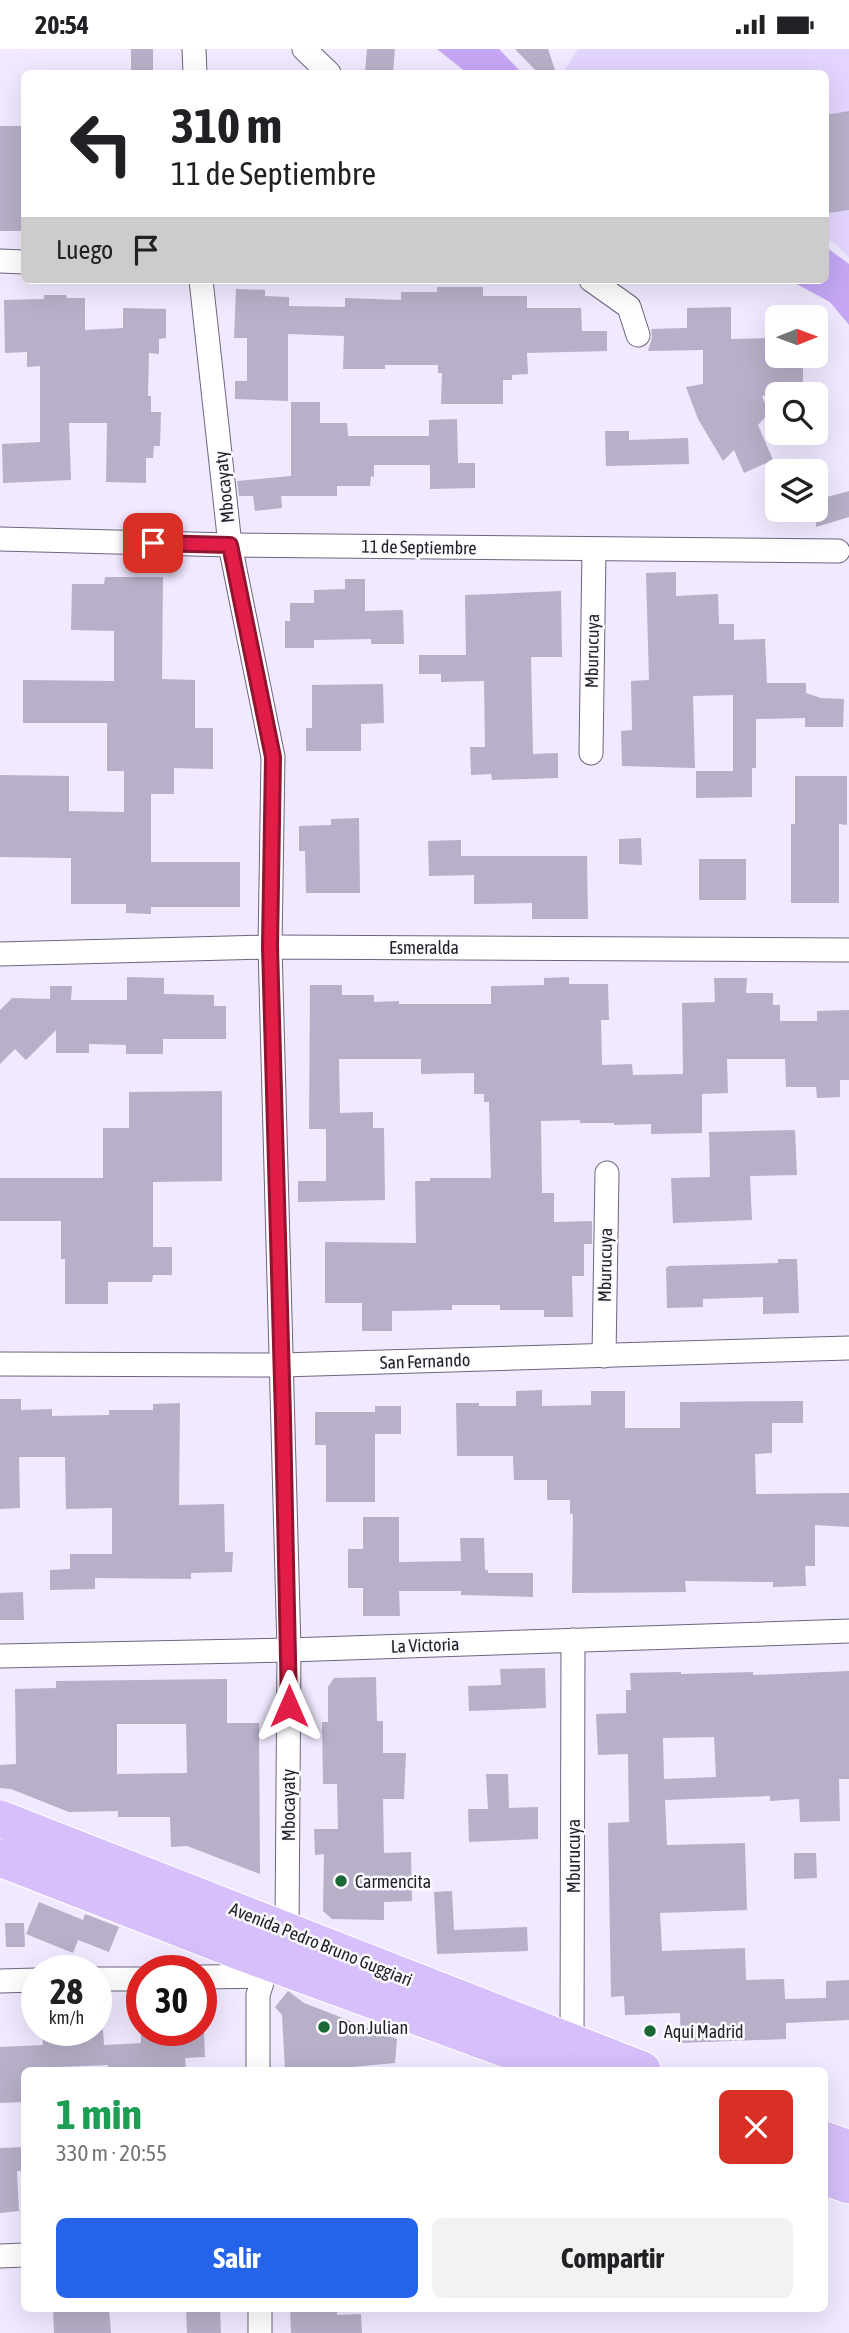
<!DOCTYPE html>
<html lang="es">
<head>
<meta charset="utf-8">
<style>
  :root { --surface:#fff; --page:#f2f2f2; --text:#202124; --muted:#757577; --accent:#2563eb }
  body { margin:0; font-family:"Asap Condensed",sans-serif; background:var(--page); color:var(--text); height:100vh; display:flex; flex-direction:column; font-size:26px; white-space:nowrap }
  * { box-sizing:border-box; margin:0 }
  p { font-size:23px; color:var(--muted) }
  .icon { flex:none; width:38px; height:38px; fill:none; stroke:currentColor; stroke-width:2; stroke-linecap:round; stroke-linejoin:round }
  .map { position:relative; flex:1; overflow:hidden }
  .panel { position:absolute; left:21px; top:2018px; width:807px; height:245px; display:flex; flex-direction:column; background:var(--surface); border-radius:10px; box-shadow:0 7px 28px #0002 }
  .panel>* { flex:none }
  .banner { position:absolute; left:21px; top:21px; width:808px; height:214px; border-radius:10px; box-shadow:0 7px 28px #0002; background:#fff; color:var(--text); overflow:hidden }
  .needle { width:46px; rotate:89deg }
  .tools { position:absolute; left:765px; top:256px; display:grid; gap:14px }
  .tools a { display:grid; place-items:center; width:63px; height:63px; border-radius:10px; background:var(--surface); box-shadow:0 7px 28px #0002; font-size:35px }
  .speed { position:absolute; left:21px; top:1906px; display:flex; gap:14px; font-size:35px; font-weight:700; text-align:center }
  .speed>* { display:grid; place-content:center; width:91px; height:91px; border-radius:50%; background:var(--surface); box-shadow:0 7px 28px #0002; line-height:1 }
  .speed small { font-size:18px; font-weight:400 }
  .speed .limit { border:10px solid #d22; background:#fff; color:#111 }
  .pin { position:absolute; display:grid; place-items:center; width:60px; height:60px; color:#fff; margin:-30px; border-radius:14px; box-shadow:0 4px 10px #0006 }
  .me { position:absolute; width:77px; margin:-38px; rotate:0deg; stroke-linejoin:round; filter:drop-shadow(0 0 5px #0008) }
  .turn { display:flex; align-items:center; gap:24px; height:147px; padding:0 35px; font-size:32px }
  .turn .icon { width:91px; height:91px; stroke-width:2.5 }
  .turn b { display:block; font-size:49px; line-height:60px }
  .then { display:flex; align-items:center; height:66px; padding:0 35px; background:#0003; gap:14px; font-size:26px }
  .round { display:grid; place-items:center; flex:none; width:74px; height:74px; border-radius:10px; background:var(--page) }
  .summary { display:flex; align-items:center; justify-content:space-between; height:119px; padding:0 35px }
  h1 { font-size:42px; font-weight:700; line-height:52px; color:#1e9e55 }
  .action { display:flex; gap:14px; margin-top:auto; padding:14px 35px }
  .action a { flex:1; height:80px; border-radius:10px; background:var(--accent); color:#fff; font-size:28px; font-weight:700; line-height:80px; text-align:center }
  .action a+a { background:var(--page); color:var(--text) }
  .status { display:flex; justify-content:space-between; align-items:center; height:49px; padding:0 35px; background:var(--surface); direction:ltr }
  .status svg { height:19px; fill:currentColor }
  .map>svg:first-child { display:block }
  .green { fill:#e4d5fe }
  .water { fill:#c5a7f6 }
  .building { fill:#b8afc8; fill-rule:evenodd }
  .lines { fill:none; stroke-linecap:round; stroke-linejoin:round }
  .minor-casing { stroke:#6e657c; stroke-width:25 }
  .primary-casing { stroke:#fff; stroke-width:39 }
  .minor { stroke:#fff; stroke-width:23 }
  .primary { stroke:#d6bffa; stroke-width:37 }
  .route-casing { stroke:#92132f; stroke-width:18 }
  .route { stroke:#e11d48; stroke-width:12 }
  .poi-dot { fill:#1a6736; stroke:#fbfaff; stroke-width:2.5 }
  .labels { text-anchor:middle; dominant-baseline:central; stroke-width:5; stroke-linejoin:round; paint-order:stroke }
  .street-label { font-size:18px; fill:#24212a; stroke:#fbfaff }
  .poi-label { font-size:18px; fill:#24212a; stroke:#fbfaff; text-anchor:start }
</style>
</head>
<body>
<div class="status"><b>20:54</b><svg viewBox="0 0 49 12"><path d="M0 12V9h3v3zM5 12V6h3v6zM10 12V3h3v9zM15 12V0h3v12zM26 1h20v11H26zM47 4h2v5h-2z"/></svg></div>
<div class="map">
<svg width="849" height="2284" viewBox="0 0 849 2284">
  <rect width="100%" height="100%" fill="#f1e9ff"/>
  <!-- green -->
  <path class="green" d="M578 0H849V209L838 197 826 189V24H563Z"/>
  <!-- water -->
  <g class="water">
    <path d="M437 0H499L522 24H467Z"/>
    <path d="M826 198 849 215V276L830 253 789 231H826Z"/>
  </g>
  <!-- building -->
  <g class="building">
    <rect x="131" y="0" width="22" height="24"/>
    <path d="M367 0H395L393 24H365Z"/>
    <path d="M515 0H548L556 24H538Z"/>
    <path d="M849 62V161L828 164 826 149V66Z"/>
    <path d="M0 77H23L24 182H0Z"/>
    <path d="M437 238H483V247H527V259H581L582 282H607V302L527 304 528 325 512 326V331H503V355H441L442 324H438V316H385V320H343L344 287 288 285V352L235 350V332H247V289H234L236 240 265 241V247L289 248V257L345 258V249L401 251V243H437Z"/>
    <path d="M44 246H66L67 249H85V281L123 279V259L166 260V289L159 290V305L149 304 148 347H151V363H161L160 397H154L153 409H146V434L106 433 107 374H69L71 431 3 434 2 395 40 393V317L27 318V303L5 304 4 251 44 250Z"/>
    <path d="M731 258V290L774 289 775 318 803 317V341H787V345L762 347 769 364 758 376 773 411 744 424 734 401 723 412 698 370 686 338 703 335V301L648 302 652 288 651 280 687 279V259Z"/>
    <path d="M291 353H320V374H347L348 387H429V371L457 370 458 414H475V439L430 440V416H374V428L371 427 370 437H337V447H281L282 459 255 462 253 447H239L237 432 291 427Z"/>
    <path d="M605 382H629V391L688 389 689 415 606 417Z"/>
    <path d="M849 442V468L816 478V451Z"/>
    <path d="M676 523V547L718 545 719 575H734V591L765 590 767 634H806V644L821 649 844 650 843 678H805V669L756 670V719H752V748L696 749V722H733V646L693 647 695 719 622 717 621 682 632 681 631 632 649 631 646 524Z"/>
    <path d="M105 528H163L162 630 195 631V679H213V720L174 719V745H151V813H240V858H151V865L126 864V855H71V809L0 808V726L69 727V762L124 763V722H107V674H23V631L114 632V582L71 581 72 535H104Z"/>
    <path d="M345 530H365V562L403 561 404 595H371V590L314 591V599H285V572H290V554H314V541L345 540Z"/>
    <path d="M561 542 562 608H531L533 705 558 704V729L492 731 491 725 471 726 470 698H485L484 632 441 633V625H419V606H466L465 546Z"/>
    <path d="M383 635 384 674 361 675V702H306V679H312V636Z"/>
    <path d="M795 727H847V776L839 775V854H791V775H795Z"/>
    <path d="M359 769 360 844H306L305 802H299V777L331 776V770Z"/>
    <path d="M641 789 642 816 619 815V790Z"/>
    <path d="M461 791V807H587L588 870H532V854L474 855V826L429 827 428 792Z"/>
    <rect x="699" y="810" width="47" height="41"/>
    <path d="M127 928 164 929V945L214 946V957H226V990H163V1005H126V996L89 995V1004H56V981L26 1011 15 1000 0 1015V961L12 949 50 950V937H72L71 951H127Z"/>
    <path d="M569 928V935H608L609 971H601L602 1016 632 1015 633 1026 683 1025 682 954 715 953 714 929H747L746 944H773V956H780V972H817V962L849 961V1031H840V1048L817 1049 816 1038H786L785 1010H727L728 1044 702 1045V1084L651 1085V1075L614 1076V1074H580V1071L541 1072 542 1144H554V1173L592 1172V1195H584V1227H572L573 1268H544V1261H500V1256H452V1261L392 1262V1282H362V1254H325V1193L416 1194 415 1132H430V1129H491L489 1053H484V1045H474V1024L421 1025V1010H339L340 1064 373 1063V1079H384L385 1151 298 1153V1132H326V1080H309L310 936H342V946H374V953L399 952V955H491V937L544 936V929Z"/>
    <path d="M222 1042V1132L153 1133V1198H172V1226H153L152 1233H108V1255H65V1210H61V1172H0V1129H103V1079H129V1043Z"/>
    <path d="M795 1081 797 1126 750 1127 752 1171 673 1174 671 1129 710 1128 709 1083Z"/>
    <path d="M778 1210H797L799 1264 763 1265V1248L703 1250V1258L667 1259 666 1219 669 1217 778 1214Z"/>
    <path d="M542 1341V1357L591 1356V1342H625V1379H680V1353L803 1352V1374H772V1404L755 1405 756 1445 849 1444V1478L815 1476V1517H805L806 1537 773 1538V1533L685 1532 686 1543 572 1544 573 1465H570V1451H547V1431H514L513 1407H457L456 1354H479V1357H516V1342Z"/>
    <path d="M0 1350H21V1361L52 1360V1367L109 1366V1361H153V1355L180 1354 179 1456 224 1455 225 1503H233L232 1523 191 1524V1530L95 1529V1540L50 1541V1521L70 1520V1505H112V1459L66 1460 65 1408H19L20 1459 0 1460Z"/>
    <path d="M375 1357H401V1385H375V1453H326V1396H315V1363H375Z"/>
    <path d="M363 1468H399V1513L461 1512 460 1489H484L485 1521H488V1524H533V1548L461 1546V1542H399L400 1567H363V1539H348V1500H363Z"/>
    <path d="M23 1543 24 1571H0V1544Z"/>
    <path d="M545 1619 546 1659 469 1662 468 1637 501 1636 500 1620Z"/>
    <path d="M849 1622V1730H839L840 1772 800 1773 799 1750 770 1752V1747L665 1751 667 1796 745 1794 747 1861 660 1864 662 1902 745 1899 746 1931 784 1930 785 1950 826 1949V1932L849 1931V1971L786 1974V1990L681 1994 680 1964 625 1966 624 1947 611 1948 608 1774 629 1773 628 1705 598 1706 596 1665 626 1664V1641H631L630 1624 681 1623V1625L753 1623V1626ZM714 1688 716 1728 664 1730 663 1689Z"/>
    <path d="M376 1628 377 1672H383V1704H406L404 1750H383L384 1804 411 1803 412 1852 384 1853V1871L332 1870 323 1862 324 1805 315 1806 314 1780H338L337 1735H323L322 1673H328V1638L334 1629Z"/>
    <path d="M227 1630V1674H259L260 1825 187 1797 171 1798 170 1768H118V1762L69 1763 11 1740 0 1739V1716L16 1715 15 1640 56 1639V1632ZM117 1675H186L187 1724 117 1725Z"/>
    <path d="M486 1725H508L509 1759 538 1758V1790L469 1793 468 1760H488Z"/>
    <path d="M794 1804H816L817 1829 794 1830Z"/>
    <path d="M452 1842 454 1881 527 1878 528 1902 437 1905 434 1843Z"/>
    <path d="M39 1853 83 1871 85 1865 119 1878 109 1903 78 1891 73 1904 26 1885Z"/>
    <path d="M5 1874H24L25 1898H6Z"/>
    <path d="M288 1942 304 1954 397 1990 395 2014 321 2021H285L282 1966 275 1958Z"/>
    <path d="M42 1981H103L104 1996 141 1994V1981H204L205 2008 185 2009 186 2021H109L108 2016 59 2018V2021H24V2053L0 2054V1998L43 1996Z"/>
    <path d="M24 2098V2122H17L19 2162 0 2164V2099Z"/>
    <path d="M53 2259H109L111 2284H54Z"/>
    <path d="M186 2259H220L221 2284H187Z"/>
    <path d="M290 2259H337V2266L361 2265 362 2284H291Z"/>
  </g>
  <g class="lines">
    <!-- minor casing -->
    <g class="minor-casing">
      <g id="minor">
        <path d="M194 0 195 24"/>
        <path d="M304 0 329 24"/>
        <path d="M0 212 24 213"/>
        <path d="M201 231 230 496 273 708 270 898 289 1601 287 1881 264 1927 258 1946V2021"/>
        <path d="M591 231 629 258 638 286"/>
        <path d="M0 490 230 496 838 502"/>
        <path d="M591 704 594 500"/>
        <path d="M0 905 270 898 849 901"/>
        <path d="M604 1307 607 1124"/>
        <path d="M0 1315 282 1316 849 1299"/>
        <path d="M0 1607 289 1601 849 1582"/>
        <path d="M201 1928 264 1927"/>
        <path d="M96 1930H142"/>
        <path d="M0 1932 37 1931"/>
        <path d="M569 2005 572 1994 573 1591"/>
        <path d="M0 2207 24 2206"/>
        <path d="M260 2259V2284"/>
      </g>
    </g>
    <!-- primary casing -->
    <g class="primary-casing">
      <g id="primary">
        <path d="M0 1770 642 2021"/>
        <path d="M0 1809 239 1902 564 2021"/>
        <path d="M824 2091 849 2100"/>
        <path d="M824 2127 849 2136"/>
      </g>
    </g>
    <!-- minor -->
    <use href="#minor" class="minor"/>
    <!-- primary -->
    <use href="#primary" class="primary"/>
  </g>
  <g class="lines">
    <!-- route casing -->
    <g class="route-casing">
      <path id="route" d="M153 494 230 496 273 708 270 898 283 1368 289 1657"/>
    </g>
    <!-- route -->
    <use href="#route" class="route"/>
  </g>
  <!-- markers -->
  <g class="poi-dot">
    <circle cx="341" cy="1832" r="7"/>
    <circle cx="324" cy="1978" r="7"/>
    <circle cx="650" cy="1982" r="7"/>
  </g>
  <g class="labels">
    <!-- street labels -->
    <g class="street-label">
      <text transform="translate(224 438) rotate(-96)">Mbocayaty</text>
      <text transform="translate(419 498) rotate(1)">11 de Septiembre</text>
      <text transform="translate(592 602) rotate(-89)">Mburucuya</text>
      <text x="424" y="898">Esmeralda</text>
      <text transform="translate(605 1216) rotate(-89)">Mburucuya</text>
      <text transform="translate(425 1312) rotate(-2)">San Fernando</text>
      <text transform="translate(425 1596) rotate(-2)">La Victoria</text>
      <text transform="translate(288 1756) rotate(-90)">Mbocayaty</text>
      <text transform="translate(573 1807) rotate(-90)">Mburucuya</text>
      <text transform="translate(321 1895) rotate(22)">Avenida Pedro Bruno Guggiari</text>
    </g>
    <!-- poi labels -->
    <g class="poi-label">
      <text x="355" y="1832">Carmencita</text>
      <text x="338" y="1978">Don Julian</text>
      <text x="664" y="1982">Aquí Madrid</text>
    </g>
  </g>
</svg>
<div class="tools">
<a><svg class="needle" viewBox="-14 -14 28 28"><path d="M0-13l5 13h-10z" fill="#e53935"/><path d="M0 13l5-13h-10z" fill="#757577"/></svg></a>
<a><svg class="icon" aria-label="search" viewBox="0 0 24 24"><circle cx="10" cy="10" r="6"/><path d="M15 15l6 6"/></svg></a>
<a><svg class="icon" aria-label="layers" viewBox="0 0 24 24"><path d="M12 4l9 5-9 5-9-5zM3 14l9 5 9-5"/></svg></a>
</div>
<div class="speed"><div>28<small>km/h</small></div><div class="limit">30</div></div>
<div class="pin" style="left:153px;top:494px;background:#d93025"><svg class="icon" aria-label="arrive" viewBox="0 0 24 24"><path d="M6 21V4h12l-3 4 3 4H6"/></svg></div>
<svg class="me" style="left:289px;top:1657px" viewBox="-20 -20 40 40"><path d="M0-17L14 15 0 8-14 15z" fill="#e11d48" stroke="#fff" stroke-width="4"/></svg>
<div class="banner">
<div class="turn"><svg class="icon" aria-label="left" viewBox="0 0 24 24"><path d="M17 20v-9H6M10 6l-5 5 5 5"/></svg><div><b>310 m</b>11 de Septiembre</div></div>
<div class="then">Luego<svg class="icon" aria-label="arrive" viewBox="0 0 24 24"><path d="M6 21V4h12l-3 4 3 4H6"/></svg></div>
</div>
<section class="panel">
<div class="summary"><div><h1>1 min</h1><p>330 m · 20:55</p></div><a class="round" style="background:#d93025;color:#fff"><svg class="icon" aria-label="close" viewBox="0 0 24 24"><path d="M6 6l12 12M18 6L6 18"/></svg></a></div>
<div class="action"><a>Salir</a><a>Compartir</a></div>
</section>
</div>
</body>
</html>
